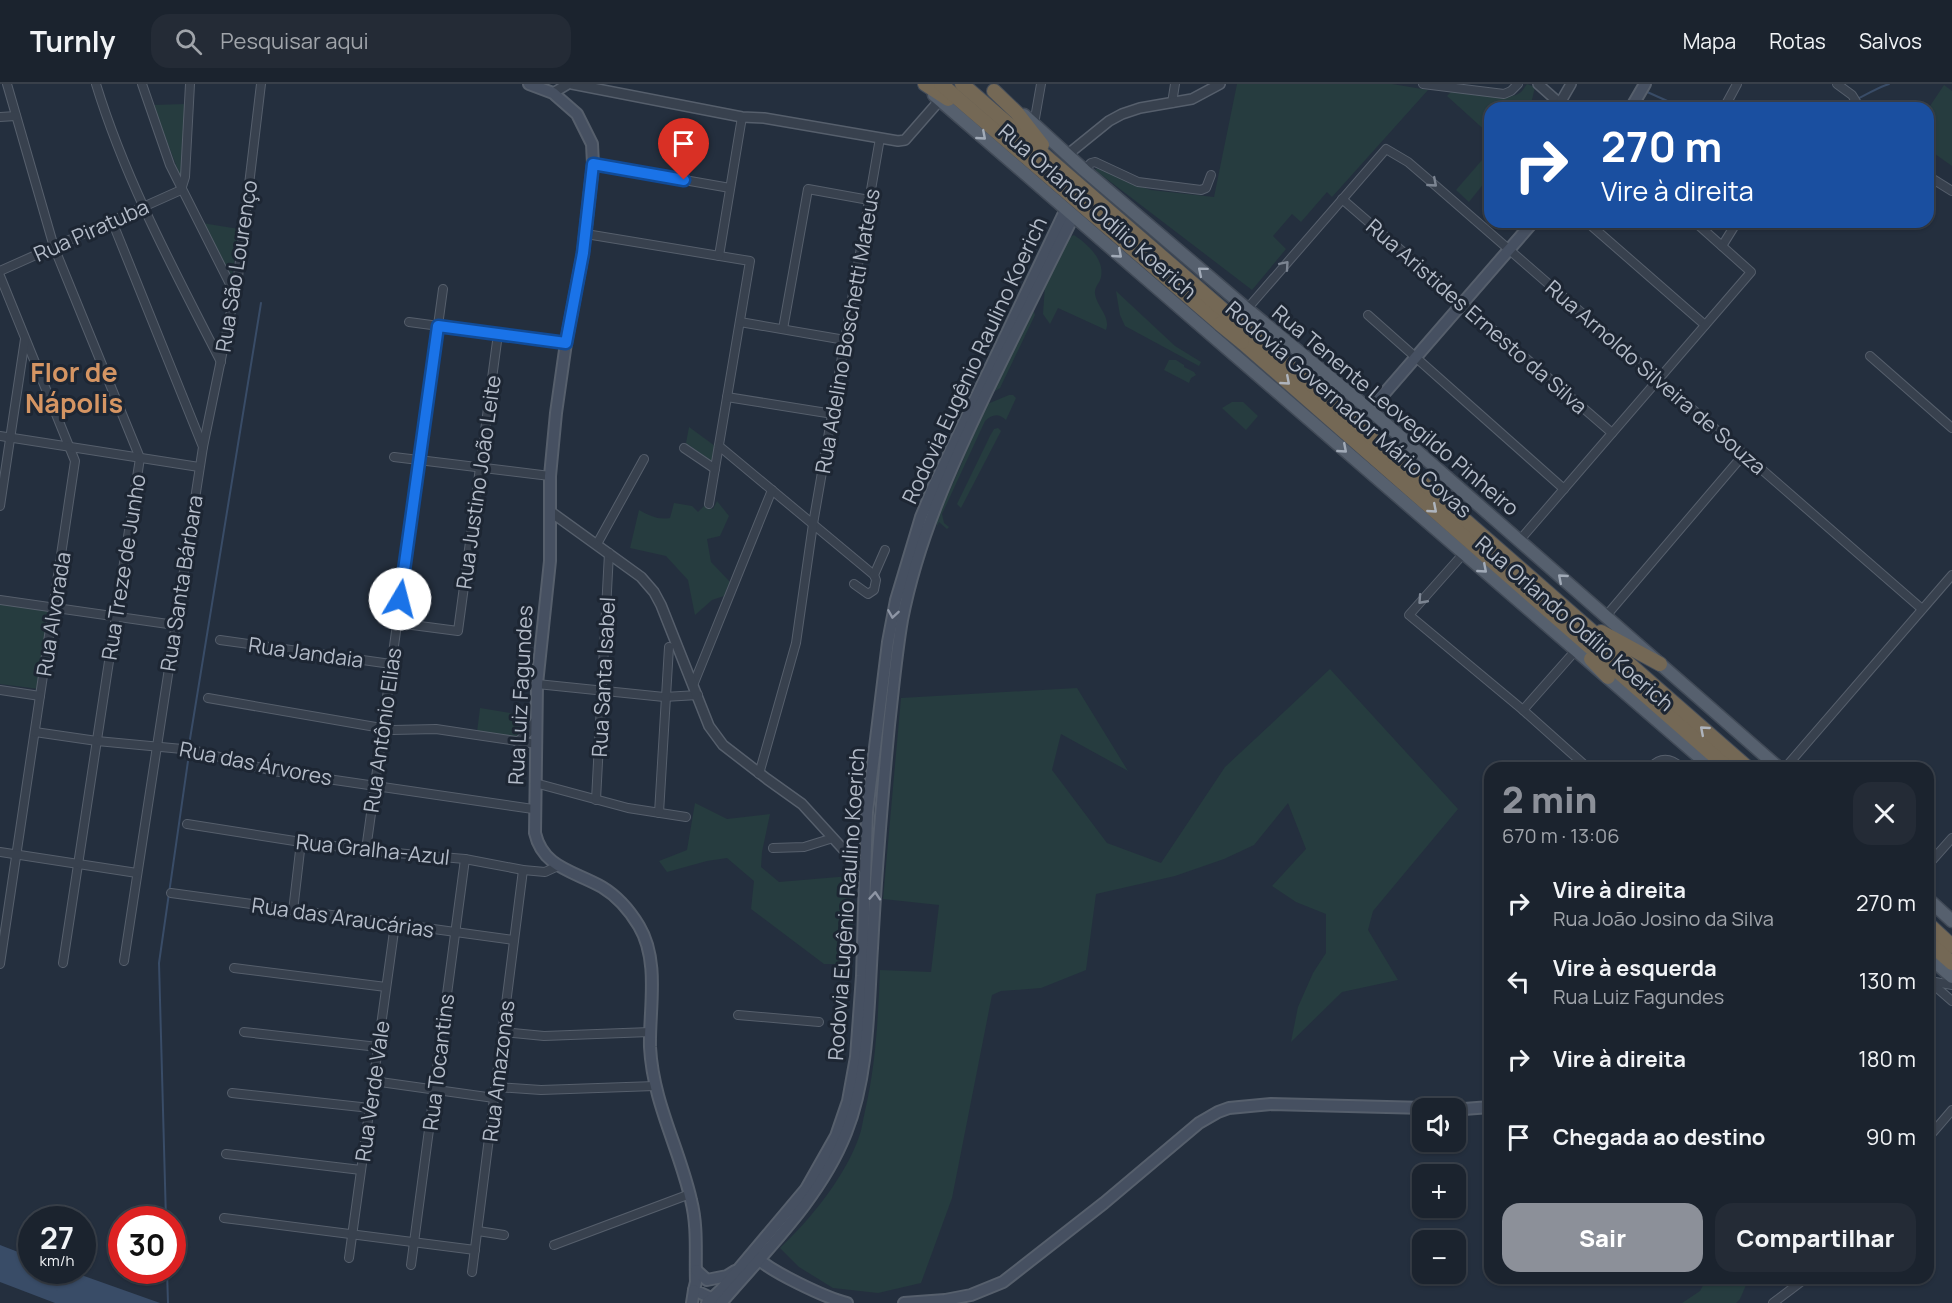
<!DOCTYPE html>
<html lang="pt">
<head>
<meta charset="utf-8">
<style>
  :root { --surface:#1b232e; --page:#242b36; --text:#f1f3f6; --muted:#a0a4aa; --line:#39404a; --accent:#8c9099 }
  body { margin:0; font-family:Manrope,sans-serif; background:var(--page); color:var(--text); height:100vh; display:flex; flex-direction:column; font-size:22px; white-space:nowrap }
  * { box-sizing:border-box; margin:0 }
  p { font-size:20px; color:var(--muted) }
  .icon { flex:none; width:33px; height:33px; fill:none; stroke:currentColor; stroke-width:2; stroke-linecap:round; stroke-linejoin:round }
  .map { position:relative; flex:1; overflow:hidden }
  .side { position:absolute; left:1484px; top:678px; width:450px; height:522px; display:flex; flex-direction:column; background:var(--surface); border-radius:18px; box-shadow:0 2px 4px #0004,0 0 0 2px var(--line) }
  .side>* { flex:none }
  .guide { position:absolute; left:1484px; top:18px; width:450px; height:126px; border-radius:18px; box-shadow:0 2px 4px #0004,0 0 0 2px var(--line); background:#1a4fa0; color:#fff; overflow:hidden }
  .fabs { position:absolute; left:1412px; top:1014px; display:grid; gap:12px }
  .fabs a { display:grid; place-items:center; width:54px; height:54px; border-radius:12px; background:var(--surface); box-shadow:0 2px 4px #0004,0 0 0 2px var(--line); font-size:30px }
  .speed { position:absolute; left:18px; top:1122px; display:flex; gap:12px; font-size:30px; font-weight:700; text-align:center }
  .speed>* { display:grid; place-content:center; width:78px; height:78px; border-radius:50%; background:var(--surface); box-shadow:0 2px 4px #0004,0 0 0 2px var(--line); line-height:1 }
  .speed small { font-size:15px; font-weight:400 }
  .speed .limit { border:9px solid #d22; background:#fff; color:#111 }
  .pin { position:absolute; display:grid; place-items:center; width:51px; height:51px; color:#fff; margin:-62px -26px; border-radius:50% 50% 50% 0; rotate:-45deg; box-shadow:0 0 6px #0007 }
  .pin .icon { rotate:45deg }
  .me { position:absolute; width:66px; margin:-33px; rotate:8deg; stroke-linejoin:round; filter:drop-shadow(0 0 4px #0008) }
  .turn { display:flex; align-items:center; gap:21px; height:126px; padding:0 18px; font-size:27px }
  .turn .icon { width:78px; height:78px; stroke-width:2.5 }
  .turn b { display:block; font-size:42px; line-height:51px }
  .round { display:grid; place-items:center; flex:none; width:63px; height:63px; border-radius:18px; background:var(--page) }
  .overview { display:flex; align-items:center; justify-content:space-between; height:102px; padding:0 18px }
  h1 { font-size:36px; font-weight:800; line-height:45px; color:var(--accent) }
  .action { display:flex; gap:12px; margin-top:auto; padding:12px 18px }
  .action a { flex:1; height:69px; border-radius:18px; background:var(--accent); color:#fff; font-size:24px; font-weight:800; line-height:69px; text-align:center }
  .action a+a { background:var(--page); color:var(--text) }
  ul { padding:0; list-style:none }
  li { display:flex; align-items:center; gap:18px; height:78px; padding:0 18px }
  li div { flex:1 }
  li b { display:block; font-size:22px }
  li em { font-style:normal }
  header { display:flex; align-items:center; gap:36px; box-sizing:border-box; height:84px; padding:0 30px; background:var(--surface); border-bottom:2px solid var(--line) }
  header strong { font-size:28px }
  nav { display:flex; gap:33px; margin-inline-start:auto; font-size:21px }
  .search { width:420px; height:54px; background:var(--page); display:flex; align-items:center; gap:15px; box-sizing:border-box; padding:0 21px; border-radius:18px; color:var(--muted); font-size:22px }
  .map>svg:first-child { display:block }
  .green { fill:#263c3f }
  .water { fill:#394c67 }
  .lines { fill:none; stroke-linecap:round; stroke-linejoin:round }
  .stream { stroke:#394c67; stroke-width:2 }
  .minor-casing { stroke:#565f6c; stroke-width:10 }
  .tertiary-casing { stroke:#565f6c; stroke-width:12 }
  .secondary-casing { stroke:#565f6c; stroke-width:14 }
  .primary-casing { stroke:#414a57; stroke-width:15 }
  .motorway-casing { stroke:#434c59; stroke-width:16 }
  .minor { stroke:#38414e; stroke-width:8 }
  .tertiary { stroke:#38414e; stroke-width:9 }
  .secondary { stroke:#465061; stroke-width:10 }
  .primary { stroke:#56606e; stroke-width:12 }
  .motorway { stroke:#746855; stroke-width:14 }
  .motorway-bridge-casing { stroke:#434c59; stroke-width:16; stroke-linecap:butt }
  .motorway-bridge { stroke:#746855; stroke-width:14 }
  .oneway { stroke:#a1aab7 }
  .oneway2 { stroke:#7c8592 }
  .oneway3 { stroke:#aeb4bd }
  .oneway4 { stroke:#8e96a5 }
  .route-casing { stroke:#114b97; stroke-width:15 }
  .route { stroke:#1a73e8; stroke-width:10 }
  .labels { text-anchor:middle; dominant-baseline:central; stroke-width:6; stroke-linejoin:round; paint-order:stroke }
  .street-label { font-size:21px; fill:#b4bcc9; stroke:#1d2633 }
  .district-label { font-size:27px; font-weight:bold; fill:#d59563; stroke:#1d2633 }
</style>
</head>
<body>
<header>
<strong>Turnly</strong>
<div class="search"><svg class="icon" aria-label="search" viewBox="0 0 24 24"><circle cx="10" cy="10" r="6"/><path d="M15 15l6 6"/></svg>Pesquisar aqui</div>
<nav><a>Mapa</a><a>Rotas</a><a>Salvos</a></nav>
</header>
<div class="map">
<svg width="1952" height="1219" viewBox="0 0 1952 1219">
  <rect width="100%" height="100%" fill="#242f3e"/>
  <!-- green -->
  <g class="green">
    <path d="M1237 0H1392L1428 6 1332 113 1327 108 1301 138 1292 130 1273 152 1286 165 1252 206 1095 86 1098 84 1129 99 1151 106 1214 113Z"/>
    <path d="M1527 0 1535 3 1530 24H1490L1489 50 1447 12 1452 7C1468 9 1508 19 1521 8 1523 6 1525 3 1527 0Z"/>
    <path d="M1944 1 1952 7V82L1928 65V25Z"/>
    <path d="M185 20 181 94 153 21Z"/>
    <path d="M1489 68V93L1469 118 1456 106Z"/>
    <path d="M202 139 239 145 232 192Z"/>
    <path d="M1074 151C1086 159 1105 175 1101 193 1100 199 1094 203 1095 210 1097 223 1111 233 1106 246L1058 224 1050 240 1043 230 1045 201 1068 154Z"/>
    <path d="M1116 207 1175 262 1201 278 1199 282 1125 242 1120 231Z"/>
    <path d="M1032 222 1035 231 1000 304 995 307 993 306Z"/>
    <path d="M1169 276H1176L1184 281V283L1194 288 1196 291 1191 294 1189 299 1164 286Z"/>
    <path d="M1009 311H1013L1016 314 1006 336C999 329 992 330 985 337L942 430 944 439 949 443 947 445 939 438 937 442V434L961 381 985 321Z"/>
    <path d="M1232 318H1243L1258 332 1246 346 1222 324Z"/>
    <path d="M689 343 715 362 713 378 686 359Z"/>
    <path d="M998 344 1001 347 961 424 957 420 990 352 994 345Z"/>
    <path d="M717 417 729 432 720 452 707 455 711 478 730 498 724 512 712 516 695 531 688 496 666 472 630 464 639 426C650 432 658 436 670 434L674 419 692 422 698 428 705 421 713 425Z"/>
    <path d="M0 519 49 527 39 605 0 600Z"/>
    <path d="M1330 585 1458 725 1373 827 1368 846 1398 896 1342 908 1291 958 1298 923 1313 889 1326 869V830L1296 818 1272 802 1306 765 1288 719 1254 761 1224 775 1175 792 1096 810 1086 886 1041 904 1001 907 992 911 952 1114 921 1199 878 1209 833 1204 799 1183 780 1164C810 1136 845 1093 859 1053 862 1045 863 1035 865 1027 876 980 878 934 880 886L931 888 939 821 883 815 901 614 1077 604 1128 687 1061 650 1052 686 1107 759 1161 779 1225 683Z"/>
    <path d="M480 624 528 632V638L514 656 477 648Z"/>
    <path d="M695 719 727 735 770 730 762 768 761 783 779 798 850 792 853 841 839 880H824L751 825 754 797 727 774 707 777 667 788 659 777 687 766Z"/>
    <path d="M1707 1194H1749L1740 1215 1736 1219H1682L1700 1207Z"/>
  </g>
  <!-- water -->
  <path class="water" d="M0 1161 31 1173 32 1186 70 1187 160 1219H55L0 1198Z"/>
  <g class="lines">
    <!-- stream -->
    <g class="stream">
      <path d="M1645 7 1683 24"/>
      <path d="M1836 24C1855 19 1870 6 1889 0"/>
      <path d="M190 655 261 219"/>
      <path d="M166 1136 159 879 188 677"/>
      <path d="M167 1186 168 1219"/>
    </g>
    <!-- minor casing -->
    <g class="minor-casing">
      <g id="minor">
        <path d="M7 0 54 163 140 374 63 879"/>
        <path d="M96 0C126 98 175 188 221 278"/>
        <path d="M142 0 170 81 235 210"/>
        <path d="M1423 0 1504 10 1511 7 1518 0"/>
        <path d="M1837 0 1852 11 1860 24"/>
        <path d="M1172 19 1175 0"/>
        <path d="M1724 24 1737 0"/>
        <path d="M0 33 16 32"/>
        <path d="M1034 40 1041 0"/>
        <path d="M593 80 730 104"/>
        <path d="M1084 86 1091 79 1095 78 1138 98 1201 106 1206 104 1211 91"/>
        <path d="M1928 92 1952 107"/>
        <path d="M1342 115 1612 349"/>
        <path d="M112 137 203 363 124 877"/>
        <path d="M1587 138 1705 241"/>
        <path d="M586 150 750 177 709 420"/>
        <path d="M1722 162 1737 138"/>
        <path d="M719 172 742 33"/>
        <path d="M0 187 181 106 185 93 190 0"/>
        <path d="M0 192 75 377 0 880"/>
        <path d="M1247 225 1386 65 1408 78 1436 102 1922 525"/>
        <path d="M1368 231 1564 405"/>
        <path d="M409 238 566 259"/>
        <path d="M740 238 845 256"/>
        <path d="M783 245 808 105 869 116"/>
        <path d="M1870 272 1952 344"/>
        <path d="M727 313 833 330"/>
        <path d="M0 352 199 383"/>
        <path d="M719 362 874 491 876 496 874 506 868 510 854 500"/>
        <path d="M203 363 238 193 261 0"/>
        <path d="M684 364 715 385"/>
        <path d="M394 373 550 392"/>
        <path d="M0 422 25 255"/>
        <path d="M1519 457 1751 188 1695 138"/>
        <path d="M597 460 644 375"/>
        <path d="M1464 469 1409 531 1523 626 1588 684"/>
        <path d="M874 491 885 466"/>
        <path d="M0 516 175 541"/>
        <path d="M1606 532 1744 370"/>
        <path d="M397 539 458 547 498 250"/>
        <path d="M220 556 391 580"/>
        <path d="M694 599 772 406"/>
        <path d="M537 600 664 613 698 611"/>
        <path d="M0 606 40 612"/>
        <path d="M208 614 393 646 436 645 537 660"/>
        <path d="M1523 626 1576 566"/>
        <path d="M35 648 97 657 193 666 273 687 533 725"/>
        <path d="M517 658 529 648 535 637"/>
        <path d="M1650 684C1661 672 1671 674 1682 684"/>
        <path d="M1785 684 1952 491"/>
        <path d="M759 690 796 559 813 440 880 54"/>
        <path d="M535 699 628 724 686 733"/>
        <path d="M596 716 609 469"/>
        <path d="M659 729 669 563"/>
        <path d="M187 740 301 758 384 768 465 775 523 786 545 788 558 782"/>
        <path d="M773 764 804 763 833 754"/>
        <path d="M366 766 443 205"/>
        <path d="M0 768 137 789"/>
        <path d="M1928 781 1952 754"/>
        <path d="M171 809 514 856"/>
        <path d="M293 827 301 758"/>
        <path d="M234 884 386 903"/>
        <path d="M1928 896 1952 917"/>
        <path d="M1930 897 1952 901"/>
        <path d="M738 931 819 938"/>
        <path d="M244 948 378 963"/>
        <path d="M503 948 544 952 650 948"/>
        <path d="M373 997 494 1014"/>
        <path d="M496 1003 541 1006 655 1002"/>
        <path d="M232 1009 370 1024"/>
        <path d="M1928 1054 1952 1026"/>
        <path d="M226 1070 361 1086"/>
        <path d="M224 1134 475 1166"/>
        <path d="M478 1147 504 1151"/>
        <path d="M554 1161 690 1110"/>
        <path d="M349 1174 395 840"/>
        <path d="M411 1181 465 775"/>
        <path d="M472 1188 523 786"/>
        <path d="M1773 1219 1806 1194"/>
      </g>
    </g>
    <!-- tertiary casing -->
    <g class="tertiary-casing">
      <g id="tertiary">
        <path d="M572 0 742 33 764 34 898 57 905 56 940 16"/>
        <path d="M1538 0 1565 24"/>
        <path d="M553 9 568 0"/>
        <path d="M1560 19 1571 0"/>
        <path d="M1067 71 1109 37 1122 30 1140 24 1192 15 1220 0"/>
        <path d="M551 428 641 493 654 508 661 521 709 642 723 661 767 695 802 720 844 766 864 785"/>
      </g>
    </g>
    <!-- secondary casing -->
    <g class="secondary-casing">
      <g id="secondary">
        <path d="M529 0 553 9 577 30 592 60 593 80 583 169 566 259 556 329 550 392V477L537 600 535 749C543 784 574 787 602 803 617 812 630 827 639 842 660 877 649 925 650 963 653 1019 679 1063 691 1116 698 1143 695 1171 696 1198L694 1206 711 1214 713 1219"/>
        <path d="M1631 24 1645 0"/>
        <path d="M1370 326 1533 138"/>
        <path d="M755 1172C769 1187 826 1214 847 1219"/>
        <path d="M696 1186 707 1196 727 1192 735 1187"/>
        <path d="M692 1219 694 1206"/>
        <path d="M707 1219 721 1206 806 1105 836 1052 848 1017 856 973 862 892 867 728 888 558 896 516 921 433 933 404 1066 125"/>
        <path d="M721 1219C766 1166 820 1115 846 1049 869 991 868 925 872 864 876 789 882 715 889 641 893 606 896 571 902 536 918 454 952 380 988 305 1016 247 1045 189 1074 131"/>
        <path d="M904 1219 945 1216 971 1211 1003 1198 1104 1119 1199 1039 1218 1028 1229 1024 1271 1020 1464 1025 1490 1023"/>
      </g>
    </g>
    <!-- primary casing -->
    <g class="primary-casing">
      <g id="primary">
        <path d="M934 11 1712 684"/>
        <path d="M1024 31 1084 86 1247 225 1370 326 1779 684"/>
        <path d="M1928 815 1952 837"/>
        <path d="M1928 872 1952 893"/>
      </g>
    </g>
    <!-- motorway casing -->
    <g class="motorway-casing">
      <g id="motorway">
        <path d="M925 0 948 15"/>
        <path d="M941 0 1220 240"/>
        <path d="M962 0 1228 230"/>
        <path d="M994 7 1017 29 1042 61"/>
        <path d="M1250 248 1748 684"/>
        <path d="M1242 258 1728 684"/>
        <path d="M1601 548 1660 580"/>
        <path d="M1591 575 1608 593"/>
        <path d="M1928 840 1952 862"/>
        <path d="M1928 858 1952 879"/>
      </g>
    </g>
    <!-- minor -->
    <use href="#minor" class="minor"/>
    <!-- tertiary -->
    <use href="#tertiary" class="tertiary"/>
    <!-- secondary -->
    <use href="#secondary" class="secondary"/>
    <!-- primary -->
    <use href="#primary" class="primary"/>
    <!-- motorway -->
    <use href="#motorway" class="motorway"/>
    <!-- motorway-bridge casing -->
    <g class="motorway-bridge-casing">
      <g id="motorway-bridge">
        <path d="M1228 230 1250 248"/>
        <path d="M1220 240 1242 258"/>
      </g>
    </g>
    <!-- motorway-bridge -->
    <use href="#motorway-bridge" class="motorway-bridge"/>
  </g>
  <!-- one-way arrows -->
  <defs><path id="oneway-chevron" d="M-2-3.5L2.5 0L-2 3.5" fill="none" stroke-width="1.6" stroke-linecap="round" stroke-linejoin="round" transform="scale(1.5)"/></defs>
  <g class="oneway">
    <use href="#oneway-chevron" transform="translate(982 52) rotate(41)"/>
    <use href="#oneway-chevron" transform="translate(1118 170) rotate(41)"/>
    <use href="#oneway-chevron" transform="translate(1202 187) rotate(-140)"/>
    <use href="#oneway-chevron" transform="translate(1343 365) rotate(41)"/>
    <use href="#oneway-chevron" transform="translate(1483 485) rotate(41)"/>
    <use href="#oneway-chevron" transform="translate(1562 494) rotate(-139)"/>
  </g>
  <g class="oneway2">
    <use href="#oneway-chevron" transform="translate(1433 99) rotate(41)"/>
    <use href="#oneway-chevron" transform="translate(1285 181) rotate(-49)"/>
    <use href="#oneway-chevron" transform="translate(1422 516) rotate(132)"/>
  </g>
  <g class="oneway3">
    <use href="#oneway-chevron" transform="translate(1286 297) rotate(41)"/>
    <use href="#oneway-chevron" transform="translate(1433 425) rotate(41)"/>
    <use href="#oneway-chevron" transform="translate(1704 646) rotate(-139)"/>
  </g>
  <g class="oneway4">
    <use href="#oneway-chevron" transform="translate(893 530) rotate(99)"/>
    <use href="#oneway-chevron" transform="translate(875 812) rotate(-86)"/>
  </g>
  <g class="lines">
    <!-- route casing -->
    <g class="route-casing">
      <path id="route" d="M400 515 438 242 566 259 583 169 593 80 684 96"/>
    </g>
    <!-- route -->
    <use href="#route" class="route"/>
  </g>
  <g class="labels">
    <!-- street labels -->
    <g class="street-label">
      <text transform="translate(1098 127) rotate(41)">Rua Orlando Odílio Koerich</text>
      <text transform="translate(91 146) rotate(-24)">Rua Piratuba</text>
      <text transform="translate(236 182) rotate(-81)">Rua São Lourenço</text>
      <text transform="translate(1477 232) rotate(41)">Rua Aristides Ernesto da Silva</text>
      <text transform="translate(847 247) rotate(-80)">Rua Adelino Boschetti Mateus</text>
      <text transform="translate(974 276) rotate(-65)">Rodovia Eugênio Raulino Koerich</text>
      <text transform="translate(1656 293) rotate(41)">Rua Arnoldo Silveira de Souza</text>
      <text transform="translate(1349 325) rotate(41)">Rodovia Governador Mário Covas</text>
      <text transform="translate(1396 326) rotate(40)">Rua Tenente Leovegildo Pinheiro</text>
      <text transform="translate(478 398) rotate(-82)">Rua Justino João Leite</text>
      <text transform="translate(123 483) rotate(-81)">Rua Treze de Junho</text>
      <text transform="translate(181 499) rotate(-81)">Rua Santa Bárbara</text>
      <text transform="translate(53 530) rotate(-81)">Rua Alvorada</text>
      <text transform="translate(1575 539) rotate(41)">Rua Orlando Odílio Koerich</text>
      <text transform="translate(306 568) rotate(8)">Rua Jandaia</text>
      <text transform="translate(603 593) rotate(-87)">Rua Santa Isabel</text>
      <text transform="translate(520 611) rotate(-87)">Rua Luiz Fagundes</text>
      <text transform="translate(382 646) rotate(-82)">Rua Antônio Elias</text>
      <text transform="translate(256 679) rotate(11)">Rua das Árvores</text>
      <text transform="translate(373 765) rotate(6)">Rua Gralha-Azul</text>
      <text transform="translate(846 820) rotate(-86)">Rodovia Eugênio Raulino Koerich</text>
      <text transform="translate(343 833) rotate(8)">Rua das Araucárias</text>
      <text transform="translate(438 978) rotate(-83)">Rua Tocantins</text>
      <text transform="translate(498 987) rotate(-83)">Rua Amazonas</text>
      <text transform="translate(372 1007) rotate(-82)">Rua Verde Vale</text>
    </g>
    <!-- district labels -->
    <g class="district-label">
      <text x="74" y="287">Flor de<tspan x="74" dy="31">Nápolis</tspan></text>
    </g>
  </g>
</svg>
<div class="fabs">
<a><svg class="icon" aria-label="sound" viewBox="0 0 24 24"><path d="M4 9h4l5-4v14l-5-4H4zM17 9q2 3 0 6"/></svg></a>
<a>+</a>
<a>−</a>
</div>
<div class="speed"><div>27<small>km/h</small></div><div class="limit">30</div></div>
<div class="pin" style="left:684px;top:96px;background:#d93025"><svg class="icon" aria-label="arrive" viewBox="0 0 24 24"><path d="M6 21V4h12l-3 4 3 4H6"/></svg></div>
<svg class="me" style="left:400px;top:515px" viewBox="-20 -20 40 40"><circle r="19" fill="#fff"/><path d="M0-13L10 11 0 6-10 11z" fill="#1a73e8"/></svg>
<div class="guide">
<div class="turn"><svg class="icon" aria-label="right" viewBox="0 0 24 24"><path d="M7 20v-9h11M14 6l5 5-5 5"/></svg><div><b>270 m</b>Vire à direita</div></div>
</div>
<section class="side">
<div class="overview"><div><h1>2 min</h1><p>670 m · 13:06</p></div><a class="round"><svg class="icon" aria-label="close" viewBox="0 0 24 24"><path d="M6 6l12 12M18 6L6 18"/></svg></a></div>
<ul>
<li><svg class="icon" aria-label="right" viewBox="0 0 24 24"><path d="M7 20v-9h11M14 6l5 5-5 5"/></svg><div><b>Vire à direita</b><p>Rua João Josino da Silva</p></div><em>270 m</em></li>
<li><svg class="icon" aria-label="left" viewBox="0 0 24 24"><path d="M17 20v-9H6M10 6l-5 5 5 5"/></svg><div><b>Vire à esquerda</b><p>Rua Luiz Fagundes</p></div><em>130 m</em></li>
<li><svg class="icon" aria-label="right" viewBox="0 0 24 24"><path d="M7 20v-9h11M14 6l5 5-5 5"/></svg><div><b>Vire à direita</b></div><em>180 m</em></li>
<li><svg class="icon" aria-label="arrive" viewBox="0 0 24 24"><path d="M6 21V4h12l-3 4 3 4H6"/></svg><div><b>Chegada ao destino</b></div><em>90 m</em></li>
</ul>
<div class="action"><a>Sair</a><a>Compartilhar</a></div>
</section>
</div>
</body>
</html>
